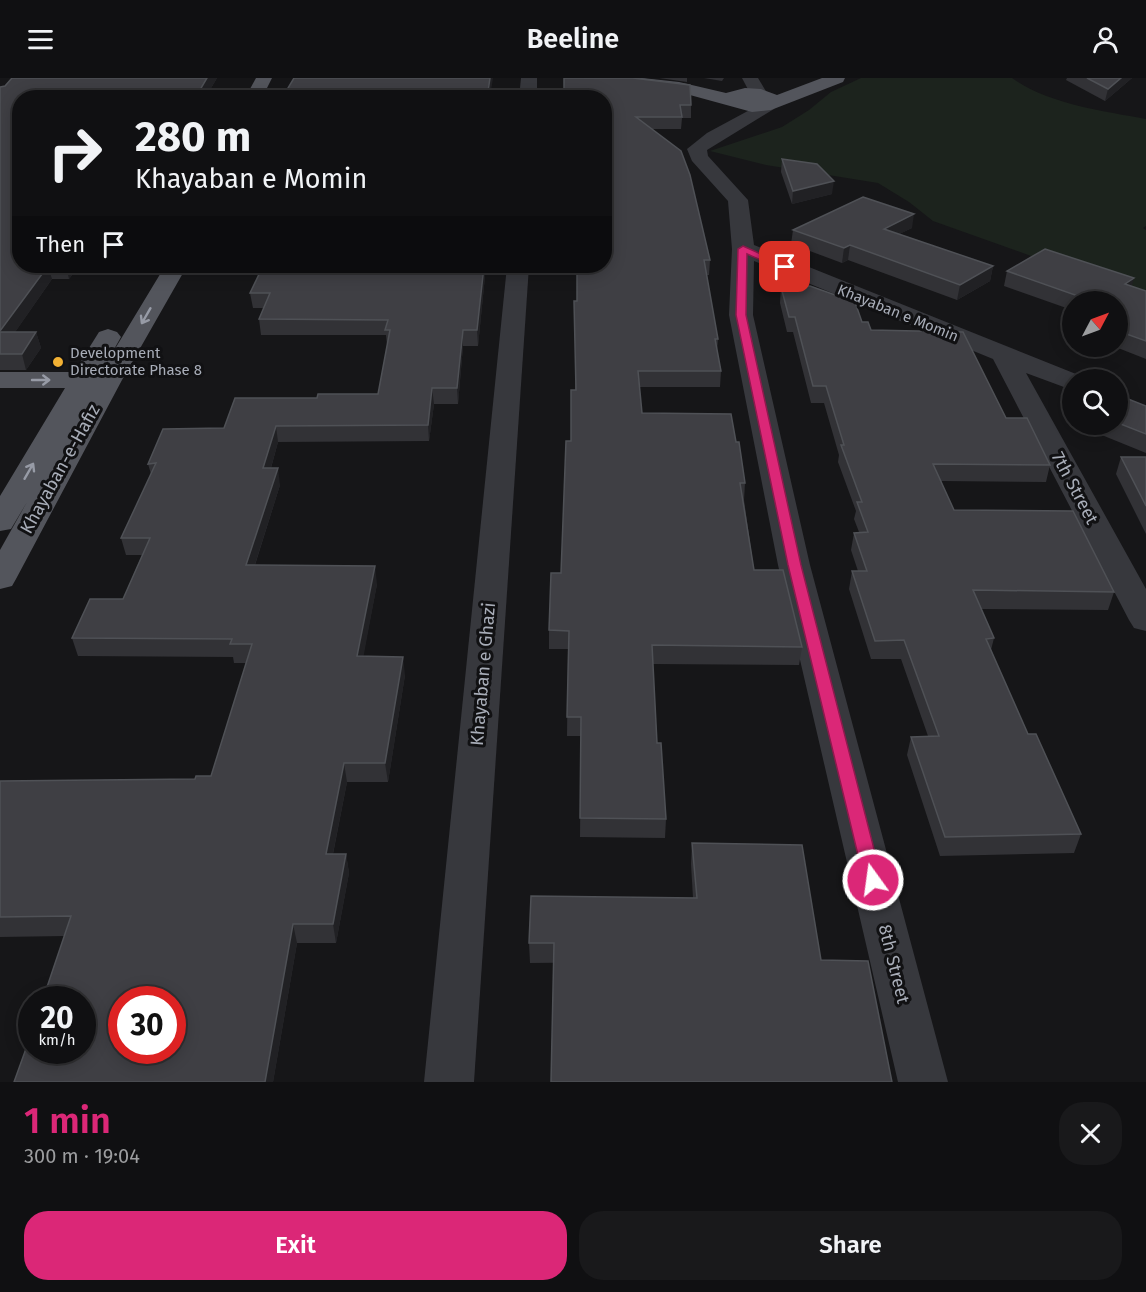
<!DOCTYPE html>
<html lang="en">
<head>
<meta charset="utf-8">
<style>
  :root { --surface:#101012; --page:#19191b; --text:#f1f3f6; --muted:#9c9d9f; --line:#303032; --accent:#db2777 }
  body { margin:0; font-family:"Fira Sans",sans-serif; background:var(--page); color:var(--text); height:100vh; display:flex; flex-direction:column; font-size:22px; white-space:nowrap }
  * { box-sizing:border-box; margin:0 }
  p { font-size:20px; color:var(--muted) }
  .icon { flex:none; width:33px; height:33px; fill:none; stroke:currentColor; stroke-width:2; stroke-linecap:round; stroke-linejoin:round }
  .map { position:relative; height:1004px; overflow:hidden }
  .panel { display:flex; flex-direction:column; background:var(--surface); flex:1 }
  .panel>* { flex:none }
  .banner { position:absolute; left:12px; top:12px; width:600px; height:183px; border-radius:24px; box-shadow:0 3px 15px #0003,0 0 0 2px var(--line); background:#101012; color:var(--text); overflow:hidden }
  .needle { width:39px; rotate:49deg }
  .fabs { position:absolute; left:1062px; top:213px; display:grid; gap:12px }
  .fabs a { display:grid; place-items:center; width:66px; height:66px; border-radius:50%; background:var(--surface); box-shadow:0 3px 15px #0003,0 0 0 2px var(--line); font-size:30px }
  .speed { position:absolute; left:18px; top:908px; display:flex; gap:12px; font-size:30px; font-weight:700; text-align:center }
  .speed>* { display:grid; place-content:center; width:78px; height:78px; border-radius:50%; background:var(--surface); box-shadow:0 3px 15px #0003,0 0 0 2px var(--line); line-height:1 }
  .speed small { font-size:15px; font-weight:400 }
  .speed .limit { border:9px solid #d22; background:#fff; color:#111 }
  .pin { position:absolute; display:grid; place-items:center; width:51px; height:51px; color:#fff; margin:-26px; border-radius:12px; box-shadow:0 3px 9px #0006 }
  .me { position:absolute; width:66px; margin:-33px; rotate:346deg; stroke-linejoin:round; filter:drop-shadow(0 0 4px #0008) }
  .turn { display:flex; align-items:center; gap:21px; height:126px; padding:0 24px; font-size:27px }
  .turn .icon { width:78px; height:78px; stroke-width:2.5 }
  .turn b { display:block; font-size:42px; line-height:51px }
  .then { display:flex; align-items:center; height:57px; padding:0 24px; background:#0003; gap:12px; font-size:22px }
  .round { display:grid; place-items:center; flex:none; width:63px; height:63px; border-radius:24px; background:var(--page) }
  .overview { display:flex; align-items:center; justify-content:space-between; height:102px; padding:0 24px }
  h1 { font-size:36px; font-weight:600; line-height:45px; color:var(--accent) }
  .button { display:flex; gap:12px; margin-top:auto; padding:12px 24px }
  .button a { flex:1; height:69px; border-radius:24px; background:var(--accent); color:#fff; font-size:24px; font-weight:600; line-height:69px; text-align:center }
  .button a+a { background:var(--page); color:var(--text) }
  header { display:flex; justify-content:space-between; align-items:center; height:78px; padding:0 24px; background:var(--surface); font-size:27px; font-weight:600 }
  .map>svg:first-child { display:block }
  .green { fill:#1c231d }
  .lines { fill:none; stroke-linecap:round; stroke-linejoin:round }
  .minor { fill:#37383d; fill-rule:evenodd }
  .major { fill:#53555c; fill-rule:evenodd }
  .wall { fill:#323236 }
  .shaded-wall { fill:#212124 }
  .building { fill:#3f3f44; stroke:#4f5156; stroke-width:1.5; fill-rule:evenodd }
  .oneway { stroke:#979ba6 }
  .route { fill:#db2777; stroke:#8e194d; stroke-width:1.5 }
  .poi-dot { fill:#f2b134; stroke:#111113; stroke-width:2 }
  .labels { text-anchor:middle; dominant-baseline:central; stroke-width:6; stroke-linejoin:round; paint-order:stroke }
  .far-street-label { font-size:15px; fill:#a8adb8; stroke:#111113 }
  .far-poi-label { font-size:15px; fill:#a8adb8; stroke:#111113; text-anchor:start }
  .street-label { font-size:18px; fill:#a8adb8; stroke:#111113 }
</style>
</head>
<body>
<header><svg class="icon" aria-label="menu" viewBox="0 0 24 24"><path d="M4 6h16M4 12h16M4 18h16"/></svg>Beeline<svg class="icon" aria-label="person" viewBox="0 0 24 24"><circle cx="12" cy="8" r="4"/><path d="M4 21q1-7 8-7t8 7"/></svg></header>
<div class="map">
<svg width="1146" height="1004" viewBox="0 0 1146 1004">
  <rect width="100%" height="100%" fill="#161618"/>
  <!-- green -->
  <path class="green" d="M861 0H1012C1048 26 1103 33 1146 41V148L1143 150 1146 152V219L933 143 909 124 878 105 766 87 710 73 782 49 809 32 831 14Z"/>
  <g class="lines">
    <!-- minor -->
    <g class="minor">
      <path d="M521 0H537V20H519Z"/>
      <path d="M742 0H758L767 15 764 19H752Z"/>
      <path d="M768 22 774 23 777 27 774 31 707 72 708 78 748 122 754 167 1081 298 1084 302H1072V312L1026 295 1146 511V553L1134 550 1129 542 993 281 754 183 753 237 810 487 948 1004H898L778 487 729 237 732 171 728 123 692 83 687 71 707 55Z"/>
      <path d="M507 188H529L474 1004H424Z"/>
    </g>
    <!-- major -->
    <g class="major">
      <path d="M256 0H272L262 20H245Z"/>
      <path d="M585 0H642L679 4 726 15 745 10 761 11 777 17 822 0H845L843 4 771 32 752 34 679 14 593 5 587 4Z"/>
      <path d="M165 188H187L122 302 16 501 12 508 0 511V472L27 424 11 451 0 453V418L65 310H0V294H74L99 254 108 251 117 254 121 259 104 289Z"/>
    </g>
  </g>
  <!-- wall -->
  <g class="wall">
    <path d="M12 0H217L205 20H20V188H79L69 201H52L15 254H36L41 270 26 292H0V9L5 8Z"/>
    <path d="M564 0 691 27V40H682L681 51H653L710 182 709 197H706L718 261 717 273 721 293 720 309H639L642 335 745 405 744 422 754 492 802 569 799 587 653 586 657 665 666 741 665 760 580 759 581 658H567L568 571H549V552L561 495 575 312 577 223 604 188Z"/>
    <path d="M659 0H687V4Z"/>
    <path d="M704 0H724L722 3Z"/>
    <path d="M1067 0H1132L1105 23 1066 2Z"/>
    <path d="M782 81 832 116 792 126 781 94Z"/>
    <path d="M912 150 899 156 993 188 990 203 957 222 848 182 842 185 791 166 793 152Z"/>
    <path d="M486 188 478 268H463L458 326H434L429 363 278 364 271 390 280 407 255 487 377 506 363 578 405 597 388 704H347L333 776H346L349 795 336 865H297L273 1004H14L65 858 0 859V703L195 701 211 698 246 585H234L233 579 78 578 72 560 123 521 142 477H126L121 460 151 396 148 386 224 350 317 320 378 316 387 267 386 257H261L259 241 264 230H253L250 215Z"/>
    <path d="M1007 193 1131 208 1146 213V281L1113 268H1118V224H1072V232L1004 208Z"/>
    <path d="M781 209 862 244 871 252 1006 340 1050 387 1046 404 941 403 954 432 1114 514 1108 532 981 531 994 560 991 572 1028 656 1081 756 1074 775 940 778 907 677 911 659 928 658 901 581H871L849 511 852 493H858L851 472 854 455 859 454 854 441 856 433 838 384 839 377 824 325H811L793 254H787L780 225Z"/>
    <path d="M1118 317 1146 328V375L1082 349V346H1118Z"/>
    <path d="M1121 379H1146V456L1116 396Z"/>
    <path d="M692 765 821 882 530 885 529 865 693 820 691 786Z"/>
  </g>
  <!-- shaded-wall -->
  <g class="shaded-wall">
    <path d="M207 0H217L205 20H198L197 17Z"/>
    <path d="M490 0H493L490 20H487Z"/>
    <path d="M1121 0H1132L1105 23 1108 11Z"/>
    <path d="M834 103 832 116 792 126 793 113Z"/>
    <path d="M914 136 912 150 881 165 884 151Z"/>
    <path d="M850 167 848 182 842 185 844 170Z"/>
    <path d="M48 188 52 201 4 270 0 257V253Z"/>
    <path d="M66 188H79L69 201Z"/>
    <path d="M484 188H486L478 268 477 252Z"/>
    <path d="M993 188 990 203 957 222 960 207Z"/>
    <path d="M1134 200 1130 215 1125 206Z"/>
    <path d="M463 252V268L458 326 457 310Z"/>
    <path d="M36 254 41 270 26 292 22 276Z"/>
    <path d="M432 310 434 326 429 363 428 347Z"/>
    <path d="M276 348 278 364 266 407 263 390Z"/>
    <path d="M278 390 280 407 249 505 246 487Z"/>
    <path d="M375 488 377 506 360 597 357 578Z"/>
    <path d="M403 579 405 597 388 704 385 685Z"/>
    <path d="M344 685 347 704 329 795 326 776Z"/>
    <path d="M346 776 349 795 336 865 333 846Z"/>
    <path d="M293 846 297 865 273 1004H265Z"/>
  </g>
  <!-- building -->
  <g class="building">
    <path d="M12 0H207L197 17H192L190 20H20V188H48L0 253V9L5 8Z"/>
    <path d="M294 0H490L487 20H282Z"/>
    <path d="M564 0H633L690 7 691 27H680L682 39H636L681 73 690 97 710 182H704L718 261H715L721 293H638L642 335 731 336 736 364H739L745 405H740L754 492H783L802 569 652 567 657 665H661L666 741 580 740 581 639H567L569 553 549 552 551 495H561L566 363H571V312H576L574 223H577V188H604V20H564Z"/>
    <path d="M1087 0H1121L1108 11Z"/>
    <path d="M782 81 817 86 834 103 793 113Z"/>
    <path d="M863 119 914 136 884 151 993 188 960 207 850 167 844 170 793 152Z"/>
    <path d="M1045 171 1134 200 1125 206 1146 213V263L1118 253V224H1095L1007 193Z"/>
    <path d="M263 188H484L477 252H463L457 310H432L428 347 276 348 263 390H278L246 487 375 488 357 578 403 579 385 685H344L326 776H346L333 846H293L265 1004H14L32 954V972H82V921H43L71 838 0 839V703L195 701 196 698H211L252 566H230L232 561 72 560 90 521H123L150 460H121L156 385 148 386 163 351 224 350 235 320H317L318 316H378L390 252H385L388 242 259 241 270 215H250ZM122 921H172V972H122Z"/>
    <path d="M810 208 855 224 862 244H868L871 252 963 254 1006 340H1027L1050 387 933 386 954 432 1073 433 1114 514 973 512 994 560 986 561 1028 656H1036L1081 756 945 759 911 659 939 658 904 562 875 563 852 493H867L854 455 868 454 857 424H862L841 367H844L826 308H813L795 239H789L781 209Z"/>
    <path d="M0 254H36L22 276H0Z"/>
    <path d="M1118 317 1146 328V356L1118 345Z"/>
    <path d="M1121 379H1146V428Z"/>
    <path d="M692 765 802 767 821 882 868 883 892 1004H551L554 865H529L531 818 697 820Z"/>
  </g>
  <!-- one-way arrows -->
  <defs><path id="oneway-shaft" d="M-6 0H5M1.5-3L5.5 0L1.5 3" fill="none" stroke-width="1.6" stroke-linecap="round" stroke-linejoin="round" transform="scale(1.5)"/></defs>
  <g class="oneway">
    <use href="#oneway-shaft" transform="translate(146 238) rotate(120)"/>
    <use href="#oneway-shaft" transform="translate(41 302)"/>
    <use href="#oneway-shaft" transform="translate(29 393) rotate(-60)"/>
  </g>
  <!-- route -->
  <path class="route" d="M743 168 790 189 782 191 747 176 746 237 801 487 882 802 879 807 873 809 866 807 864 802 788 487 736 237 738 171Z"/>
  <!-- markers -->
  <circle class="poi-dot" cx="58" cy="284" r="6"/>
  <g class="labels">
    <!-- far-street labels -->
    <g class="far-street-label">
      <text transform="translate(898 235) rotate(22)">Khayaban e Momin</text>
    </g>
    <!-- far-poi labels -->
    <g class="far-poi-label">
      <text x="70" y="275">Development<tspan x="70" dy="17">Directorate Phase 8</tspan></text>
    </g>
    <!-- street labels -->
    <g class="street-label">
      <text transform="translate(60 391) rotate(-61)">Khayaban-e-Hafiz</text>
      <text transform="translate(1075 410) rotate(62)">7th Street</text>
      <text transform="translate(483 596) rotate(-85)">Khayaban e Ghazi</text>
      <text transform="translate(894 886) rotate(76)">8th Street</text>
    </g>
  </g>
</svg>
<div class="fabs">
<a><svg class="needle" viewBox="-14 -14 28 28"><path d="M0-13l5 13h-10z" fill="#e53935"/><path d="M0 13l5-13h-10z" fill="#9c9d9f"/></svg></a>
<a><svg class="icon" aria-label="search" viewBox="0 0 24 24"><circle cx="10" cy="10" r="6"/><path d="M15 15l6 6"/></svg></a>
</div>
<div class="speed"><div>20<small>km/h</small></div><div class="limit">30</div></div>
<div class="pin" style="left:785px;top:189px;background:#d93025"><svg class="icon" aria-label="arrive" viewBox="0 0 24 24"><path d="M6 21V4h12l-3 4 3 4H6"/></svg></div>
<svg class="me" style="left:873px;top:802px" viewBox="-20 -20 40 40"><circle r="17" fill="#db2777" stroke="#fff" stroke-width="3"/><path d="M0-11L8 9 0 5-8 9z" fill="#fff"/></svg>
<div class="banner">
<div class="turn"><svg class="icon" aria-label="right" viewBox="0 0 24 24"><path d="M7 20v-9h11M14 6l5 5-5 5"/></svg><div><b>280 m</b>Khayaban e Momin</div></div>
<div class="then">Then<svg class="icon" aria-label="arrive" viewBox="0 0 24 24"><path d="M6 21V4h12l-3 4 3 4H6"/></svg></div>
</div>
</div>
<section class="panel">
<div class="overview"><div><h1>1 min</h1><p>300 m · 19:04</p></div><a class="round"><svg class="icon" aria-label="close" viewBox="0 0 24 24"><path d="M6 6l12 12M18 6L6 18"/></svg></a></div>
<div class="button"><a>Exit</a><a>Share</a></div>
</section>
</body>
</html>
